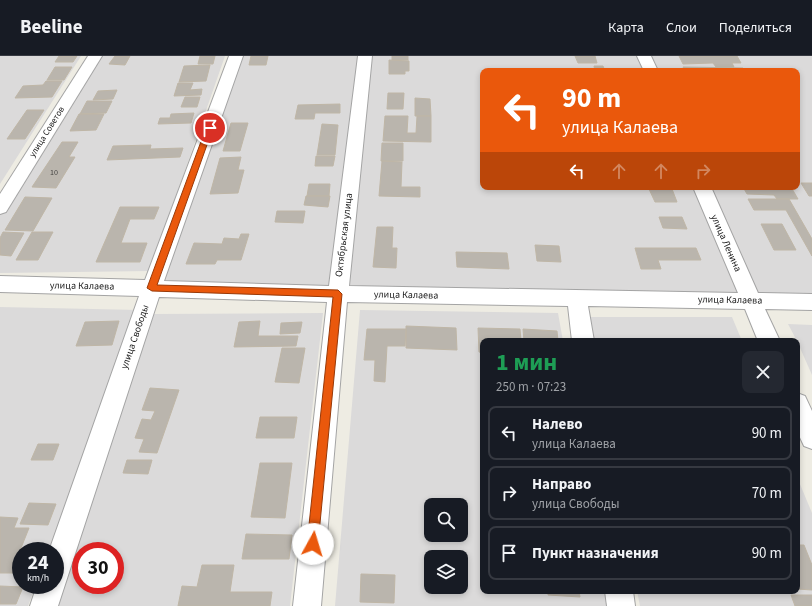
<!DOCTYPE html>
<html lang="ru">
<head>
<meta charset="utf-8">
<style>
  :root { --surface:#171b24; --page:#242831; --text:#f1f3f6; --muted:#9ea1a6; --line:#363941 }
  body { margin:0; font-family:"Source Sans 3",sans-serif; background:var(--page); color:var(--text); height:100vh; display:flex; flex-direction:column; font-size:15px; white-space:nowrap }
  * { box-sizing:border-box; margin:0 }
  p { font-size:13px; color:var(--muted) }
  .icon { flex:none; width:22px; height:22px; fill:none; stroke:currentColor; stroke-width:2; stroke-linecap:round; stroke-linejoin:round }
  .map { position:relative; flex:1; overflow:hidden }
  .sheet { position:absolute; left:480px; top:282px; width:320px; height:256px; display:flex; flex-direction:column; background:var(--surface); border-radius:8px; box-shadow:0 2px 6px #0003 }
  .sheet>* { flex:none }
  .top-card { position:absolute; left:480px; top:12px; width:320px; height:122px; border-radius:8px; box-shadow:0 2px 6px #0003; background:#ea580c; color:#fff; overflow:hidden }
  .buttons { position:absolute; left:424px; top:442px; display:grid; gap:8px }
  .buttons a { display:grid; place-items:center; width:44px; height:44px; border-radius:8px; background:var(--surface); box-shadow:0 2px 6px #0003; font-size:20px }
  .speed { position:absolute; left:12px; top:486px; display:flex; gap:8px; font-size:20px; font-weight:700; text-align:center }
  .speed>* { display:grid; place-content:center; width:52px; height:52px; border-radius:50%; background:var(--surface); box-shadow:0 2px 6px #0003; line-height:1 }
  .speed small { font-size:10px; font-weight:400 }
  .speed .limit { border:6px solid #d22; background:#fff; color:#111 }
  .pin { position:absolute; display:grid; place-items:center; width:34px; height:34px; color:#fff; margin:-17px; border:2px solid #fff; border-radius:50%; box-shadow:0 1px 4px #0007 }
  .me { position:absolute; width:44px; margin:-22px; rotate:6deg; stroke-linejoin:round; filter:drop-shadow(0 0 3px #0008) }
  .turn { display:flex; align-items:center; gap:14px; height:84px; padding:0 16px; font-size:18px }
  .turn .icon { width:52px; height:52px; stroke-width:2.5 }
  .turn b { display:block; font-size:28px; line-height:34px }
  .lanes { display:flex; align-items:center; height:38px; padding:0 16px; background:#0003; justify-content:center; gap:20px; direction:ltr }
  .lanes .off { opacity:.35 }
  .round { display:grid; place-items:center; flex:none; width:42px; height:42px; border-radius:8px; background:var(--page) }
  .head { display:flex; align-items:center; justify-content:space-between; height:68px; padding:0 16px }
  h1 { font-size:24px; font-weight:700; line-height:30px; color:#1e9e55 }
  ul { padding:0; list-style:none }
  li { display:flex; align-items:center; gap:12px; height:54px; margin:0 8px 6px; padding:0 8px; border:2px solid var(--line); border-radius:8px }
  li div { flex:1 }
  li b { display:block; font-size:15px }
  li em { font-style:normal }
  header { display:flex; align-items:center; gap:24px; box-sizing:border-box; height:56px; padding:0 20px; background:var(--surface); border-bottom:1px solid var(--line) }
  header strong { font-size:19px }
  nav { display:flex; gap:22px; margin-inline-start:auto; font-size:14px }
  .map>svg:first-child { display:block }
  .residential { fill:#dbdada; fill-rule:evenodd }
  .building { fill:#bab5ad; stroke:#bfb6a6 }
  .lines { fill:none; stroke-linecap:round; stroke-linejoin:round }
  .minor-casing { stroke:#a4a4a4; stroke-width:2 }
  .minor { fill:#fff; fill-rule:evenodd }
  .route { fill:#ea580c; stroke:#983908 }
  .labels { text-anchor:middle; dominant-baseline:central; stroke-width:3.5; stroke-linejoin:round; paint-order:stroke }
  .number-label { font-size:8px; fill:#444341 }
  .far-street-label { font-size:9px; fill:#1d1d1d; stroke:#fff }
  .street-label { font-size:10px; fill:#1d1d1d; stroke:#fff }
</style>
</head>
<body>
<header>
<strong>Beeline</strong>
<nav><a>Карта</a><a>Слои</a><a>Поделиться</a></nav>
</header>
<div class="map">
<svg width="812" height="550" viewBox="0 0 812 550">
  <rect width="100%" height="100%" fill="#eeece3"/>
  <!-- residential -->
  <g class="residential">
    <path d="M0 0H81L0 128Z"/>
    <path d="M98 0H225L150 215 0 217V155Z"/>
    <path d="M236 0H812V246L152 232ZM483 15H797V131H483Z"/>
    <path d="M0 251 139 254 49 495H21V529H36L28 550H0Z"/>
    <path d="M360 254 558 257 563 285H483V535H612L615 550H335ZM431 449H461V479H431ZM431 501H461V531H431Z"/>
    <path d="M323 257 290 550H53L153 258ZM81 495H115V529H81Z"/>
    <path d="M586 261H732L742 285H591Z"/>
    <path d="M788 268 812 269V319L797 285Z"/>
    <path d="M797 421 812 457V550H640L637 535H797Z"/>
  </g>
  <!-- building -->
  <g class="building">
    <path d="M59 0H77L73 6H55Z"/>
    <path d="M115 0H130L125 9 109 8Z"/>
    <path d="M200 0H215L213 8H198Z"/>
    <path d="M251 0H268L266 9H249Z"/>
    <rect x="392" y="0" width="16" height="4"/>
    <path d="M575 0H595L597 7H578Z"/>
    <path d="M679 0H737L741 7H732L734 11H716L713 7 683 8Z"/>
    <path d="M389 4 409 5V15H405V18H389Z"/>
    <path d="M210 9 206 25 179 26 184 10Z"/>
    <path d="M594 10H603L605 15H595Z"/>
    <path d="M55 11H72L64 24H47Z"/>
    <path d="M683 11 743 12 745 15H685Z"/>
    <path d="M46 25H62L52 41 15 42 23 30 43 29Z"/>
    <path d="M178 27H193L190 34 202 33 201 39 174 40Z"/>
    <path d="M117 34 113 43 93 44 98 35Z"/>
    <path d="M388 37H404L403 53H387Z"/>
    <path d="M185 41H200L197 51H181Z"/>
    <path d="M415 42 430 43 431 60H415Z"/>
    <path d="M87 45H112L106 57 80 58Z"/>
    <path d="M340 48V57H315L314 63H295L298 49Z"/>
    <path d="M27 54H44L25 83H7Z"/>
    <path d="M194 57 191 67 158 68 160 62H170L171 58Z"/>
    <path d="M79 58H104L96 74 70 75Z"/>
    <path d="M385 60H408L407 77H416L417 60H431V86L383 85Z"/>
    <path d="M231 67H248L240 95H223Z"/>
    <path d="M322 68 338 69 335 99H317Z"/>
    <path d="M62 86H78L69 101H75L56 132 32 131Z"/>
    <path d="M382 87H403V105H381Z"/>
    <path d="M151 89 150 93 183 92 180 101 107 104 113 90Z"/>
    <path d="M316 100H335L333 110H315Z"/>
    <path d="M241 101 238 114H244L238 137 210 138 220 102Z"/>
    <path d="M382 105 402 106 401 131H420V141L379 140Z"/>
    <path d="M801 127H812V140H809Z"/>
    <path d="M309 128H330L329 140H307Z"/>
    <path d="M743 131H791L798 143H777L774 139 747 138Z"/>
    <path d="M649 133H672L677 146H655Z"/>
    <path d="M306 140H330L328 151 304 149Z"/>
    <path d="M25 141 52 142 33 175 5 174Z"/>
    <path d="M748 143H789L812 183V200L786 154H754Z"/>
    <path d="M120 151H159L154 163H130L121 187H147L140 206H96Z"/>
    <path d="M277 155H305L303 167 275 166Z"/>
    <path d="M659 161H682L687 173 663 172Z"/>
    <path d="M761 168H782L796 194H774Z"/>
    <path d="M377 171H393L392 192H397L396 212 373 211Z"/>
    <path d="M3 176 24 177 11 200 0 199V182Z"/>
    <path d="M32 176H53L38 204H16Z"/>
    <path d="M241 178H249L241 204H217L215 208H186L194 187 222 188 224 182 239 183Z"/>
    <path d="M535 189 559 190 561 206 537 205Z"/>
    <path d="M635 192H696L701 204H658L661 213H641Z"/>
    <path d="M456 196 507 197 509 213 457 211Z"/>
    <path d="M119 265 112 289 76 290 85 266Z"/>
    <path d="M260 265 258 280H298L296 290 234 291 239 266Z"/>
    <path d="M302 266 300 277 280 278 281 267Z"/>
    <path d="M406 270 456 272 457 294 406 292Z"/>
    <path d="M478 272 520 273 521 285H483V297L479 296Z"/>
    <path d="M367 273H406L405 290H387L385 326 374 325 375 304H364Z"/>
    <path d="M523 273 557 275 558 285H524Z"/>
    <path d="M282 292H305L299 327 275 326Z"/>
    <path d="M150 332 179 334 157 397 139 396 144 383 135 382 142 363 151 364 155 355 142 354Z"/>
    <path d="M260 361H297L294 382H256Z"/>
    <path d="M38 388H59L53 404H31Z"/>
    <path d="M127 404H152L148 418 123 417Z"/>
    <path d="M260 407H292L285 462 251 461Z"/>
    <path d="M29 447 56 448 48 469 20 468Z"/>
    <path d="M0 461 18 462 14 472H29L19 497H21V517H0Z"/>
    <path d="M246 478 292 479 289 503H242Z"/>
    <path d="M797 489H804L812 509V534L797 533Z"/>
    <path d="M202 509H234L230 536H272L270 550H178L182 530 197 531Z"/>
    <path d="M361 518 395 519 394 547 360 546Z"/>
    <path d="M0 530 23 531 16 548H0Z"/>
    <path d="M548 535H579L580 541 548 539Z"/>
    <path d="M791 539H812V550H795Z"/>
  </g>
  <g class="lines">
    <!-- minor casing -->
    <g class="minor-casing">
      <g id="minor">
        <path d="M88 0H102L6 156 0 158V138Z"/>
        <path d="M229 0H243L164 225 329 230 358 0H372L349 230 738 237 693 131H711L758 237 812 238V254L765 253 780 285H758L745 253 588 250 594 285H572L568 250 347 246 321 550H293L327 246 159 241 58 550H30L37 529H55V495H49L139 240 0 236V220L145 224Z"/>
        <path d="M637 0H651L658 15H644Z"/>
        <path d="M797 337 805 340 812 355V393L804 390 797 375Z"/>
        <path d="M605 535H633L635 550H607Z"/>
      </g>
    </g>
    <!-- minor -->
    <use href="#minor" class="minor"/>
  </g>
  <!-- route -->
  <path class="route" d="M210 70 213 72 157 229 338 234 342 238 318 488 317 492 313 493 309 492 307 488 333 241 152 235 147 232 206 72Z"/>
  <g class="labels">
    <!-- number labels -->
    <g class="number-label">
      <text x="54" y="116">10</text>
    </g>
    <!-- far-street labels -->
    <g class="far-street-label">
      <text transform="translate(47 76) rotate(-58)">улица Советов</text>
    </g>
    <!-- street labels -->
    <g class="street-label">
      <text transform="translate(344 179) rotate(-83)">Октябрьская улица</text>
      <text transform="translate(726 187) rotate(66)">улица Ленина</text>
      <text transform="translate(82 230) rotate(1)">улица Калаева</text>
      <text transform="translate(406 239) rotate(1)">улица Калаева</text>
      <text transform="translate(730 244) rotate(1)">улица Калаева</text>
      <text transform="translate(135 281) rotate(-71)">улица Свободы</text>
    </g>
  </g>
</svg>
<div class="buttons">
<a><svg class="icon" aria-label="search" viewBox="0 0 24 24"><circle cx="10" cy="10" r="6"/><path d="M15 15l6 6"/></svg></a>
<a><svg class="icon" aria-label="layers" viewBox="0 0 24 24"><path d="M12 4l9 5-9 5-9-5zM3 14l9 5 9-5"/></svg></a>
</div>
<div class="speed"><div>24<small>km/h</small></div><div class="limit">30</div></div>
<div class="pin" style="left:210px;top:72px;background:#d93025"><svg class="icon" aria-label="arrive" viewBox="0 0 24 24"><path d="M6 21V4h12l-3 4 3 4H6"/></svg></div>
<svg class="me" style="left:313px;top:488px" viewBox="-20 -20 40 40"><circle r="19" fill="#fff"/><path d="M0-13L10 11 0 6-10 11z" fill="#ea580c"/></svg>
<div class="top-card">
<div class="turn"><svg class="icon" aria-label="left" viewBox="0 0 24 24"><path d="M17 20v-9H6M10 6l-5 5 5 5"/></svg><div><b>90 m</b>улица Калаева</div></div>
<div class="lanes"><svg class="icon" aria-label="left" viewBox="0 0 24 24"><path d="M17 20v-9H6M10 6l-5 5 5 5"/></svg><svg class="icon off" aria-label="ahead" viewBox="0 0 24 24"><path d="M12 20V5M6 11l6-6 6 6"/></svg><svg class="icon off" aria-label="ahead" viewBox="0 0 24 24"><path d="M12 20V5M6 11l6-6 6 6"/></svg><svg class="icon off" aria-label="right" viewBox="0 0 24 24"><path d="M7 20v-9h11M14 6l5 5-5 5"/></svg></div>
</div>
<section class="sheet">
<div class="head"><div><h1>1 мин</h1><p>250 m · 07:23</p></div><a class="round"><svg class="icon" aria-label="close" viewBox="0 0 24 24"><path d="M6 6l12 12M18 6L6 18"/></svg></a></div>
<ul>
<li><svg class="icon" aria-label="left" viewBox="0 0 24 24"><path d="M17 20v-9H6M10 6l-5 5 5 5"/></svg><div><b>Налево</b><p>улица Калаева</p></div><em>90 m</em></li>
<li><svg class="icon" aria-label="right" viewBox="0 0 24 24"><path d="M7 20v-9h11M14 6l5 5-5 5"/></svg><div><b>Направо</b><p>улица Свободы</p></div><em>70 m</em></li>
<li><svg class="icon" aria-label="arrive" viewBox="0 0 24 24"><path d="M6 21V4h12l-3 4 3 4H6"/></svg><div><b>Пункт назначения</b></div><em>90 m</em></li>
</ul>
</section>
</div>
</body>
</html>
